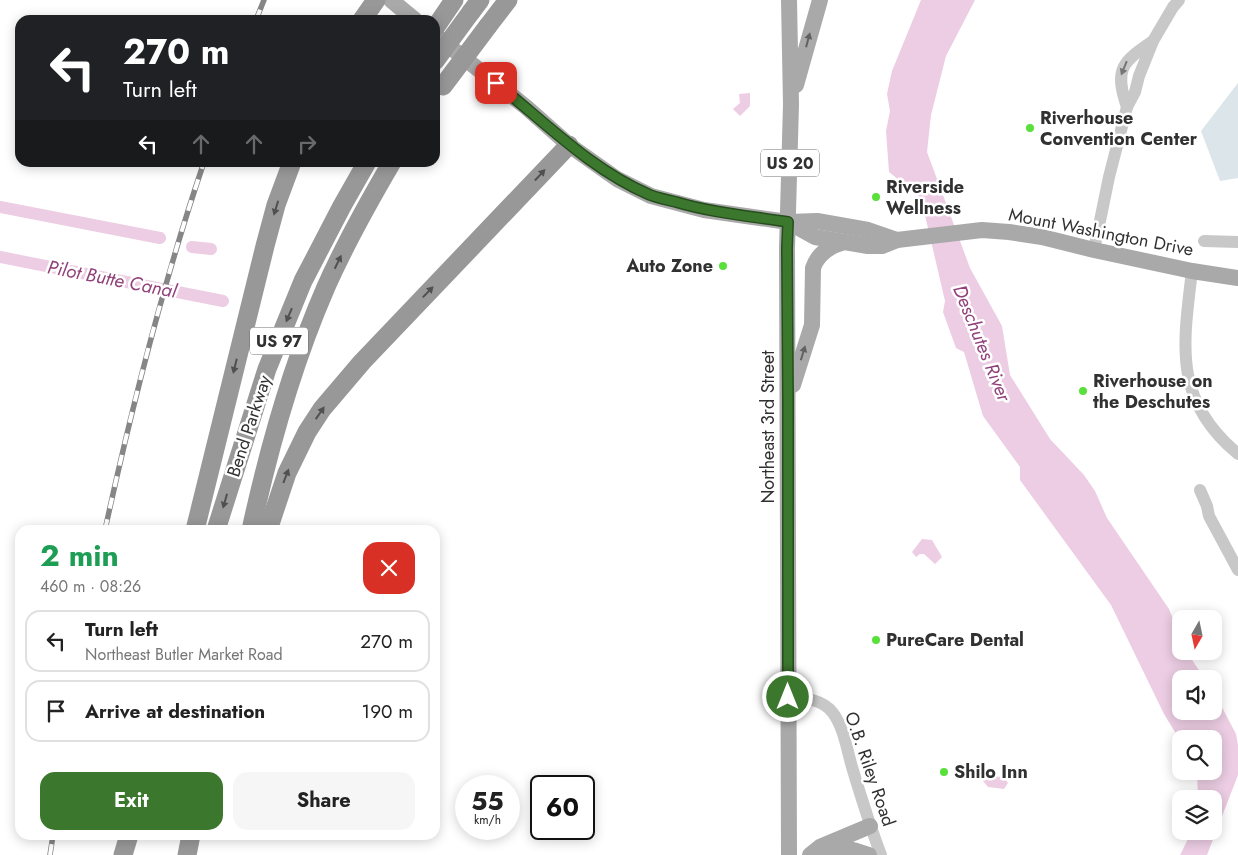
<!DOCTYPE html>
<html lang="en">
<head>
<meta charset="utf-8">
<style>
  :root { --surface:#fff; --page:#f6f6f6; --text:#222; --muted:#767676; --line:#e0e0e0; --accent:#3b772d }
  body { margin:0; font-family:Jost,sans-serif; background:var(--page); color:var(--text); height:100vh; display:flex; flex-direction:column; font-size:19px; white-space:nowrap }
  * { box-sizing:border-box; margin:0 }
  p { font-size:16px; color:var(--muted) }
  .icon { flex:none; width:28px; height:28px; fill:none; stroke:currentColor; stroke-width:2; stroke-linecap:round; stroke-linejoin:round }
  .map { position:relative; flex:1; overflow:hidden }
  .drawer { position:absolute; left:15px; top:525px; width:425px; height:315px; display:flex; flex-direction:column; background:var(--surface); border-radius:15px; box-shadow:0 2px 12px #0003 }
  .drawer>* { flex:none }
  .hud { position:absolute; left:15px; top:15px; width:425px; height:152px; border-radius:15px; box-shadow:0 2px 12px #0003; background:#202124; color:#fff; overflow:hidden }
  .needle { width:32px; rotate:189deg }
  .buttons { position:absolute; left:1172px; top:610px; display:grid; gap:10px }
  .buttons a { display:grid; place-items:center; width:50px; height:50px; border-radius:10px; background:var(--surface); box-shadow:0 2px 12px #0003; font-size:25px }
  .speed { position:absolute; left:455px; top:775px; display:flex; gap:10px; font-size:25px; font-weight:700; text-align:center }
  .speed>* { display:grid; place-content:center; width:65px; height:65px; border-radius:50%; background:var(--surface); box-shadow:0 2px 12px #0003; line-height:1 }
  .speed small { font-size:12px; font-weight:400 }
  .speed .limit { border:2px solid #111; border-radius:8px; background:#fff; color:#111 }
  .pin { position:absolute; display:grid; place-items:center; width:42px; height:42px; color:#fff; margin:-21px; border-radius:10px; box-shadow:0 2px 8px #0006 }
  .me { position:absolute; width:55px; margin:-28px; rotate:0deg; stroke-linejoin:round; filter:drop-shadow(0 0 4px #0008) }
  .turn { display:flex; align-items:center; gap:18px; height:105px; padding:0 25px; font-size:22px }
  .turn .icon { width:65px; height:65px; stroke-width:2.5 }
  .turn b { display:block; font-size:35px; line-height:42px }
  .lanes { display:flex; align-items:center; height:48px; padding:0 25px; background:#0003; justify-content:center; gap:25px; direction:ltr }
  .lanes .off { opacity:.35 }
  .round { display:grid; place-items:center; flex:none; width:52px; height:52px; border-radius:15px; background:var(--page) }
  .head { display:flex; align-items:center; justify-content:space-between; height:85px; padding:0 25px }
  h1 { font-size:30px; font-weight:700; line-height:38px; color:#1e9e55 }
  .primary-button { display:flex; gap:10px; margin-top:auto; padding:10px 25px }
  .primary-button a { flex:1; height:58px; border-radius:15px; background:var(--accent); color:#fff; font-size:20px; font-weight:700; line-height:58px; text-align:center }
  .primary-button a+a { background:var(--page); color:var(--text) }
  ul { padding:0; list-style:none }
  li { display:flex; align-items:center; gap:15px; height:62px; margin:0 10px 8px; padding:0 15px; border:2px solid var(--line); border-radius:15px }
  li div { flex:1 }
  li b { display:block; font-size:19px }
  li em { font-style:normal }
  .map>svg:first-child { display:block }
  .green { fill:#dce5ea }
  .water { fill:#eccde3 }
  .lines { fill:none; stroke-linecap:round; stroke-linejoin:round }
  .canal { stroke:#eccde3; stroke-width:12 }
  .minor { stroke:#c8c8c8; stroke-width:12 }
  .major { stroke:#a9a9a9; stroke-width:16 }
  .highway { stroke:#989898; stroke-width:19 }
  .rail-casing { stroke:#868686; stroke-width:5.5 }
  .rail { stroke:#fff; stroke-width:4; stroke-dasharray:11; stroke-linecap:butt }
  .highway-bridge { stroke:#989898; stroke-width:19 }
  .oneway { fill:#616161 }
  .oneway2 { fill:#757575 }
  .oneway3 { fill:#505050 }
  .route-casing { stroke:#264d1d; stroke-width:12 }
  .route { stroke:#3b772d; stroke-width:9 }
  .poi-dot { fill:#59e03b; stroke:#fff; stroke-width:2 }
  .labels { text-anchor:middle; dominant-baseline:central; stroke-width:5; stroke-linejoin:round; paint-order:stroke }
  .shield { fill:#fff; stroke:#6f6f6f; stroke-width:1 }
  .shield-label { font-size:16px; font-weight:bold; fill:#313131 }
  .poi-label { font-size:18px; font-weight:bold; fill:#313131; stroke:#fff; text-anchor:start }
  .street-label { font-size:18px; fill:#313131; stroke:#fff }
  .water-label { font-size:19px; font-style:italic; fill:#91407a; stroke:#fff }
</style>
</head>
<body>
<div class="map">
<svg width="1238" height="855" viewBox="0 0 1238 855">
  <rect width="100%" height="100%" fill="#fff"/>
  <!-- green -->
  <path class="green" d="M1238 83V178L1220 181 1201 131Z"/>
  <!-- water -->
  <g class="water">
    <path d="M921 0H975L946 56 931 115 927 152 970 268 1002 326 1010 375 1050 439 1084 475 1095 491 1107 518 1169 609 1181 639V651H1186L1205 679H1181V711H1214V692L1236 734 1238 745V775L1207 855H1180L1192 831H1214V799H1198L1197 771H1214V739H1181V742L1164 714 1111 605 1020 480V467L983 416 964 352 956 348 943 312 945 301 921 198 889 172 886 131 890 111 887 94 892 71Z"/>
    <path d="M750 93V106L740 116 733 109 740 103 739 94Z"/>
    <path d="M922 539 932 540 942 557 935 564 924 554H920L916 557 912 552Z"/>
    <path d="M987 776 1004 777 1008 783 1004 789 988 787 983 781Z"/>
  </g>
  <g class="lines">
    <!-- canal -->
    <g class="canal">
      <path d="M0 207 160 238"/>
      <path d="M192 247 211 249"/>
      <path d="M0 257 223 301"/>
    </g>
    <!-- minor -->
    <g class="minor">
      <path d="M1127 107C1114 69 1122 62 1153 41"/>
      <path d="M1204 241 1238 242"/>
      <path d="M1094 250 1109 177 1127 107 1135 92 1139 76 1153 41 1173 7 1179 0"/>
      <path d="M1192 271C1183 346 1173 400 1238 454"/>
      <path d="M1200 490 1207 506 1209 516 1238 570"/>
      <path d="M788 697C804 698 823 699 833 713 844 728 847 750 852 767 861 797 870 826 881 855"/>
    </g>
    <!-- major -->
    <g class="major">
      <path d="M391 0 415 20"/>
      <path d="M435 35 526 107 569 145 617 179 651 196 704 210 788 222 817 221 868 230 897 240"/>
      <path d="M796 85 820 0"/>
      <path d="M788 222 815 237 868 246H882L897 240 982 230 1009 232 1042 237 1094 250 1192 271 1238 278"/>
      <path d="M793 385 812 325 813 268C818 253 830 246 844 242"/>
      <path d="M826 851C844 846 852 849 869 855"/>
      <path d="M789 855 787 248 791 104 789 0"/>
      <path d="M810 855 820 847 870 826"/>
    </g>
    <!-- highway -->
    <g class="highway">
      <path d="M471 12 480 0"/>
      <path d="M362 20 376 0"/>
      <path d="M488 26 508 0"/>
      <path d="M435 28 454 0"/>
      <path d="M195 530 265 246 276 205 292 162"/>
      <path d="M216 530 267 369 303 281 342 206 367 162"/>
      <path d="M251 530C269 447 292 365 326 287 345 244 368 203 392 162"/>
      <path d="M268 530 287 473 307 432 322 409 362 362 569 145"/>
      <path d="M123 855 129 835"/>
      <path d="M187 855 191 835"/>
    </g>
    <!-- rail casing -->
    <g class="rail-casing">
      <g id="rail">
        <path d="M256 20 264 0"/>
        <path d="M105 530C132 406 163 283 204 162"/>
        <path d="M50 855 53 835"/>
      </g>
    </g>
    <!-- rail -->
    <use href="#rail" class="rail"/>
    <!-- highway-bridge -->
    <g class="highway-bridge">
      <path d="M435 61 471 12"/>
      <path d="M443 86 488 26"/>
    </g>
  </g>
  <!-- one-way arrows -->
  <defs><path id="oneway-solid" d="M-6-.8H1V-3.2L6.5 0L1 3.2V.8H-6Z" transform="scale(1.25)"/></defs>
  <g class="oneway">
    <use href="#oneway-solid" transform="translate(808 40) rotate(-75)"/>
    <use href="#oneway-solid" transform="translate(803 353) rotate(-73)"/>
  </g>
  <use class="oneway2" href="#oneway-solid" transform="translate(1124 68) rotate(112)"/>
  <g class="oneway3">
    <use href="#oneway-solid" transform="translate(540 175) rotate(-47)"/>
    <use href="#oneway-solid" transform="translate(276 208) rotate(107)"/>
    <use href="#oneway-solid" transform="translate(338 262) rotate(-64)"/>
    <use href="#oneway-solid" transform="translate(428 292) rotate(-46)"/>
    <use href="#oneway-solid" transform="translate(289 315) rotate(113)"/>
    <use href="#oneway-solid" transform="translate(235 366) rotate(104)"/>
    <use href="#oneway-solid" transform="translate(320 413) rotate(-55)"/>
    <use href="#oneway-solid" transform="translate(286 476) rotate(-69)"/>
    <use href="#oneway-solid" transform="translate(225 501) rotate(106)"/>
  </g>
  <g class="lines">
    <!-- route casing -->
    <g class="route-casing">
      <path id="route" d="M496 83C546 123 590 169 650 195 658 198 667 200 676 202 713 213 750 216 788 222L787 248 788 400V697"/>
    </g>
    <!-- route -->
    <use href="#route" class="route"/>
  </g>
  <!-- markers -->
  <g class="poi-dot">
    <circle cx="1030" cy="128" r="5"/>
    <circle cx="876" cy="197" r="5"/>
    <circle cx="723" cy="266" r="5"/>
    <circle cx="1083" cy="391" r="5"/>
    <circle cx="876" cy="640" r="5"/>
    <circle cx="944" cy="772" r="5"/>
  </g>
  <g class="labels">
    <!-- shield labels -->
    <g class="shield">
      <rect x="761" y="149.5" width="58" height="27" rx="4"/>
      <rect x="250" y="327.5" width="58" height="27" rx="4"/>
    </g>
    <g class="shield-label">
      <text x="790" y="163">US 20</text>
      <text x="279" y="341">US 97</text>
    </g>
    <!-- poi labels -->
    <g class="poi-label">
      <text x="1040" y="118">Riverhouse<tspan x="1040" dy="21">Convention Center</tspan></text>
      <text x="886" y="187">Riverside<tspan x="886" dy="21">Wellness</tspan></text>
      <text x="713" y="266" text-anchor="end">Auto Zone</text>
      <text x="1093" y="381">Riverhouse on<tspan x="1093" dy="21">the Deschutes</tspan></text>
      <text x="886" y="640">PureCare Dental</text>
      <text x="954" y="772">Shilo Inn</text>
    </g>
    <!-- street labels -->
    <g class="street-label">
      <text transform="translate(1101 232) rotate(11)">Mount Washington Drive</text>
      <text transform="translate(249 426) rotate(-72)">Bend Parkway</text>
      <text transform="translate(768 427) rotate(-90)">Northeast 3rd Street</text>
      <text transform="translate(870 769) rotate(71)">O.B. Riley Road</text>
    </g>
    <!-- water labels -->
    <g class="water-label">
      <text transform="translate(112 279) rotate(11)">Pilot Butte Canal</text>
      <text transform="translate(982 343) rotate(68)">Deschutes River</text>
    </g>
  </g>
</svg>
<div class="buttons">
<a><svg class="needle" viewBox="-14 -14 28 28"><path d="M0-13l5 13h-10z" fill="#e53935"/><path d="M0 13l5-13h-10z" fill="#767676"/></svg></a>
<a><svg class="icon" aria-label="sound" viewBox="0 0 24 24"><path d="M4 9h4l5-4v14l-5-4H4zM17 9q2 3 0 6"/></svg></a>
<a><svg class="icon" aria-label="search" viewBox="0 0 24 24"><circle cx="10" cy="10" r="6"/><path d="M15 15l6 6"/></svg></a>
<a><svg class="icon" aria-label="layers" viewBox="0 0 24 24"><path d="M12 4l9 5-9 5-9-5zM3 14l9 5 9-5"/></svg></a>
</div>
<div class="speed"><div>55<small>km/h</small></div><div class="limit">60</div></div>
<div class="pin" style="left:496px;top:83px;background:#d93025"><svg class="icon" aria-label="arrive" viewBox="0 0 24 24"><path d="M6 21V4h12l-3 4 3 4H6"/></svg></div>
<svg class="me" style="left:788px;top:697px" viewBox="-20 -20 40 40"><circle r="17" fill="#3b772d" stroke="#fff" stroke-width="3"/><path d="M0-11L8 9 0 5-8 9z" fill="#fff"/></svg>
<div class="hud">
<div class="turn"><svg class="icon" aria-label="left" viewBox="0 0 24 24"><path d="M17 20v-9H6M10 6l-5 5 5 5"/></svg><div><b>270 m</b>Turn left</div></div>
<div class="lanes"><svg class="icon" aria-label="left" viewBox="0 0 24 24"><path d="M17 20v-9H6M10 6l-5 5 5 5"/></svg><svg class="icon off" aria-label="ahead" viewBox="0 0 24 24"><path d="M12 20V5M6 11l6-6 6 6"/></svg><svg class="icon off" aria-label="ahead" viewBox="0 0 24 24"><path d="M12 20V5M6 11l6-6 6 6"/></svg><svg class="icon off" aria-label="right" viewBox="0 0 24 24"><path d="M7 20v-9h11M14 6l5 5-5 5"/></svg></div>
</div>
<section class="drawer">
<div class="head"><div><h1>2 min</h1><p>460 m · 08:26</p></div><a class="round" style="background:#d93025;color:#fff"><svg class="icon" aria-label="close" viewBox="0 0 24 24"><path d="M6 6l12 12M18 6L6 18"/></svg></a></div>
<ul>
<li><svg class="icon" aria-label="left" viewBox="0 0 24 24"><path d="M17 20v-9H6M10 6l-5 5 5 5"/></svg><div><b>Turn left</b><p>Northeast Butler Market Road</p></div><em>270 m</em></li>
<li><svg class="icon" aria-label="arrive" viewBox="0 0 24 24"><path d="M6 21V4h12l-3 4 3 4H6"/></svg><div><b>Arrive at destination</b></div><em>190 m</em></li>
</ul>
<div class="primary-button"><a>Exit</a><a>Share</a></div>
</section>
</div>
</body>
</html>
